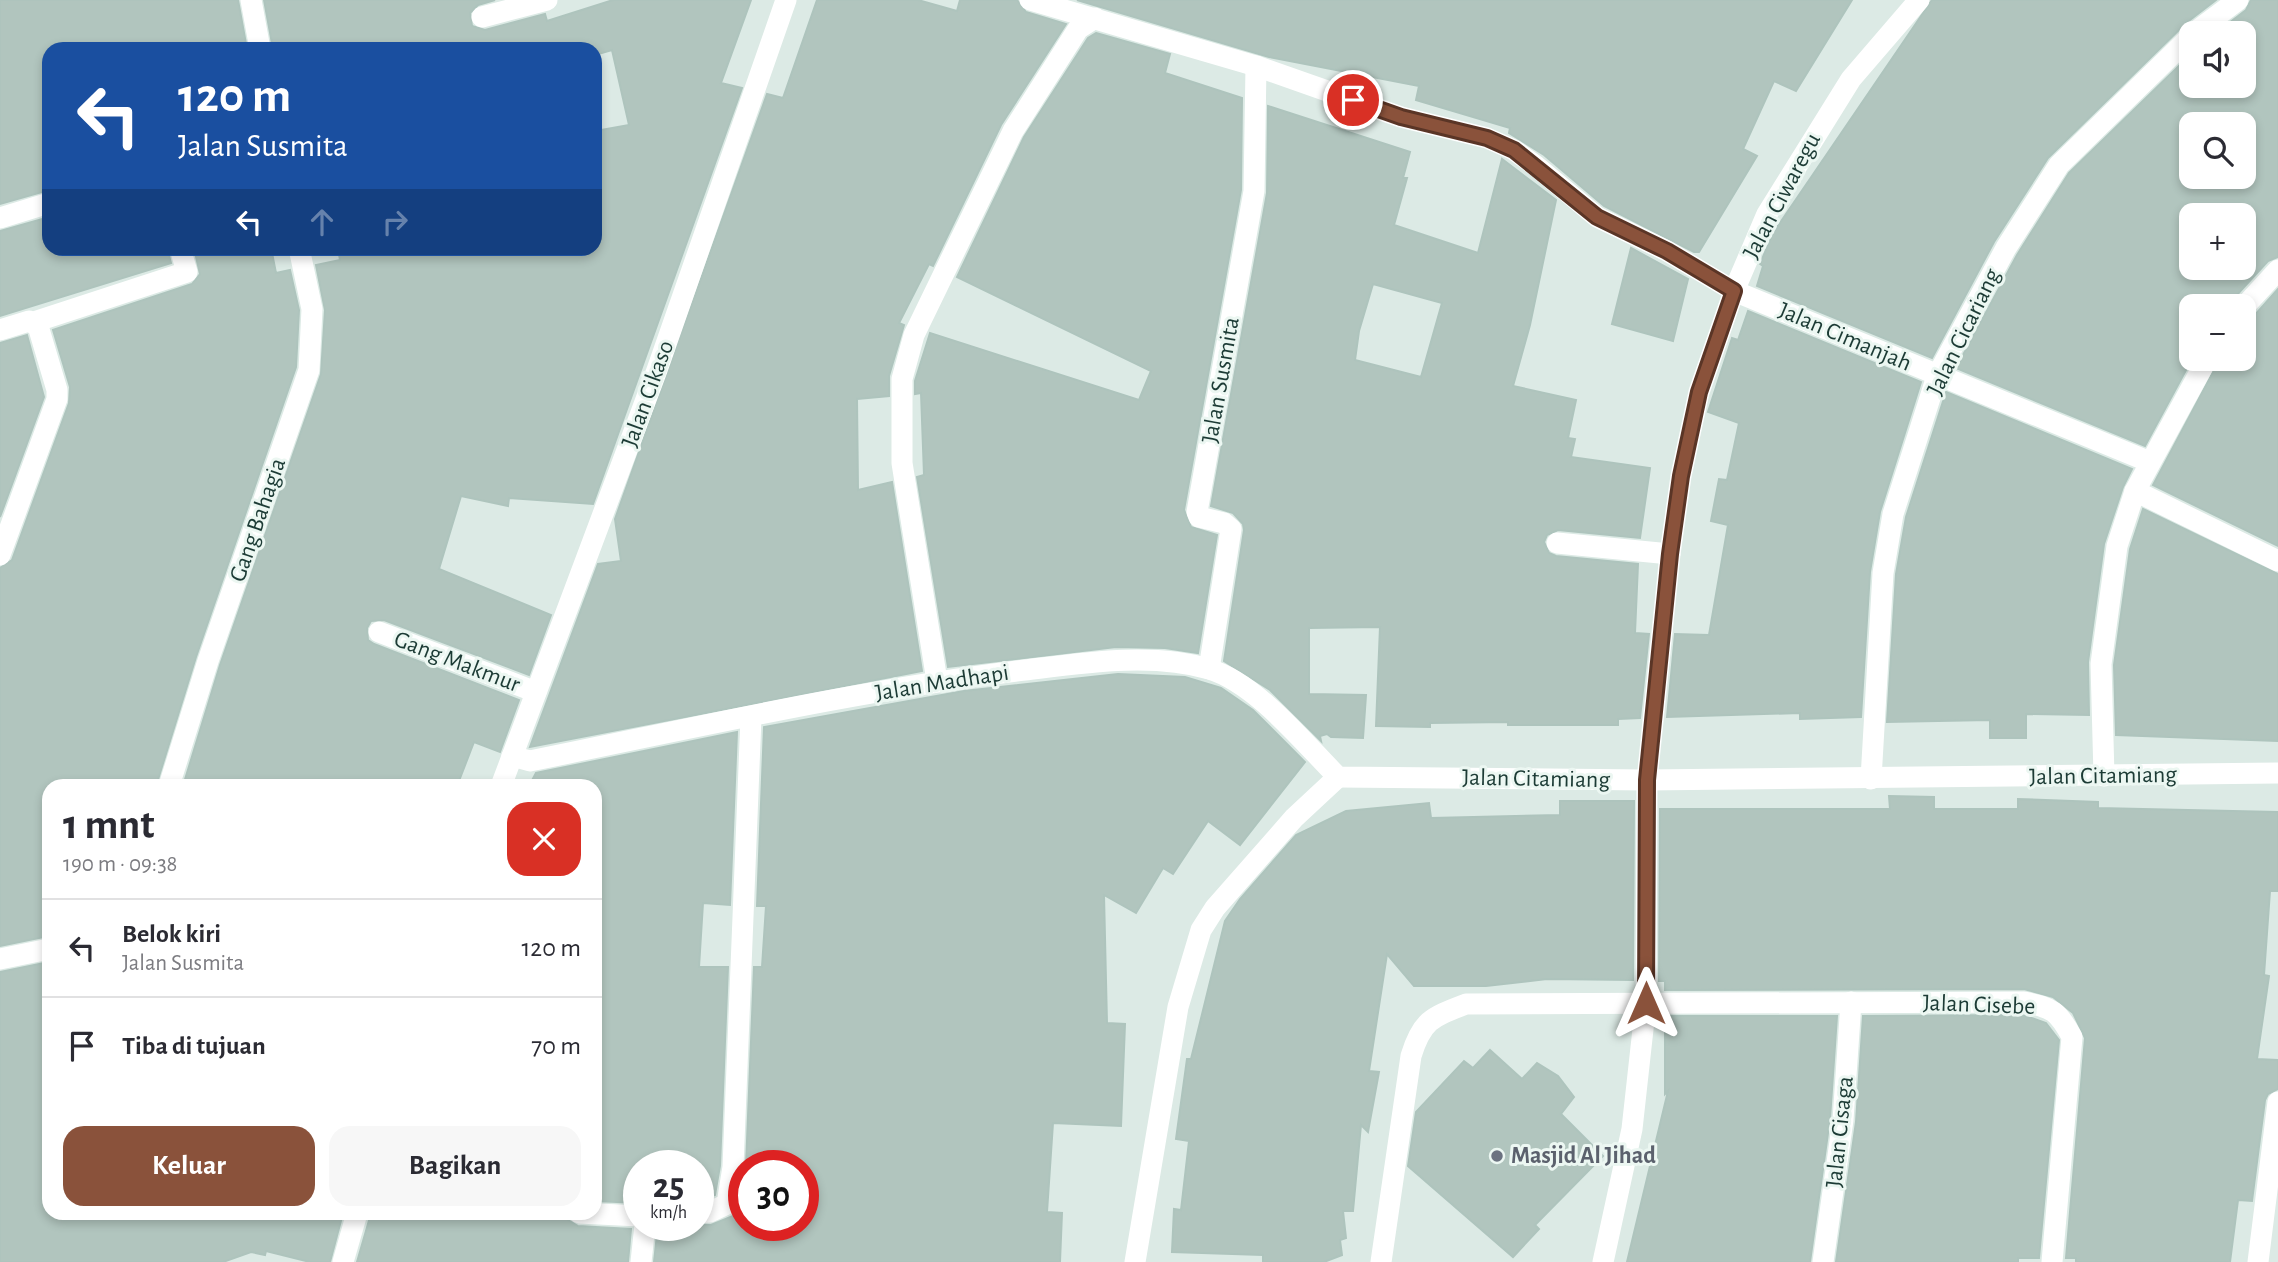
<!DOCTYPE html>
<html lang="id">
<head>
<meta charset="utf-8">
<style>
  :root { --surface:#fff; --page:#f7f7f7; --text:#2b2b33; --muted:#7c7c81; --line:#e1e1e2; --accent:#8a523b }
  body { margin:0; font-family:"Alegreya Sans",sans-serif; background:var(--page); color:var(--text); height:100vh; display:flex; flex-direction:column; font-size:26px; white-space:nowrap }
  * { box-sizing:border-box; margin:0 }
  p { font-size:23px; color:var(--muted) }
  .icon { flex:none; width:38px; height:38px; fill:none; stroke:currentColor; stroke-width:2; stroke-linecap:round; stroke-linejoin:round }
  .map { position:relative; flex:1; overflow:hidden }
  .details { position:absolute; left:42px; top:779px; width:560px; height:441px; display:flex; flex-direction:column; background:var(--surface); border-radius:21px; box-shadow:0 4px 10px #0003 }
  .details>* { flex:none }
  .guide { position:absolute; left:42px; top:42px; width:560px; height:214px; border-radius:21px; box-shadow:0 4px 10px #0003; background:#1a4fa0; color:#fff; overflow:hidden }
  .buttons { position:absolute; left:2179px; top:21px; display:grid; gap:14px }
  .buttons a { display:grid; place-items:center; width:77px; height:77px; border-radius:14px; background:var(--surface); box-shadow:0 4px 10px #0003; font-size:35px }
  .speed { position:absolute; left:623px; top:1150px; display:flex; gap:14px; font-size:35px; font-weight:700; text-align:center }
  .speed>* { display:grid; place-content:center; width:91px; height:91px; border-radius:50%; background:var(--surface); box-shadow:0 4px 10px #0003; line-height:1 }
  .speed small { font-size:18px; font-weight:400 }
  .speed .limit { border:10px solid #d22; background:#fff; color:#111 }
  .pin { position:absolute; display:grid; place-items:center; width:60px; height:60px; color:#fff; margin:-30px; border:4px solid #fff; border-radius:50%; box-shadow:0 2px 7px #0007 }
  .me { position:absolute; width:77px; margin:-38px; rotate:0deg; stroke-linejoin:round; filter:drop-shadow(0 0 5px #0008) }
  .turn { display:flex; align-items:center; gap:24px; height:147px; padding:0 21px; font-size:32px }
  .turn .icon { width:91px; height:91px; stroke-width:2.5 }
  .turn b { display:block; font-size:49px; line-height:60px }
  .lanes { display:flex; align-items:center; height:66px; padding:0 21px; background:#0003; justify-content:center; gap:35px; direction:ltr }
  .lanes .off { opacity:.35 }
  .round { display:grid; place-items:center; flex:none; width:74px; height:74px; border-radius:21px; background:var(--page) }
  .head { display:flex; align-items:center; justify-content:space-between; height:119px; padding:0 21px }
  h1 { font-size:42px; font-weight:600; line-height:52px }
  .cta { display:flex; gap:14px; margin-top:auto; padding:14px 21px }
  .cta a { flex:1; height:80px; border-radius:21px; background:var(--accent); color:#fff; font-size:28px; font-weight:600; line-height:80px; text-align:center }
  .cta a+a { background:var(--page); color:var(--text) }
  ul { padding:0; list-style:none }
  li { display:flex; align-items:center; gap:21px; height:98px; padding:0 21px; border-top:2px solid var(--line) }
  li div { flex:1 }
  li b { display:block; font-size:26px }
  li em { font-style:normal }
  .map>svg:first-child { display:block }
  .building { fill:#b1c5be; stroke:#aec4bd; stroke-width:2; fill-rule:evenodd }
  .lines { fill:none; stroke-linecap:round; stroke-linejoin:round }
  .minor { stroke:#fff; stroke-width:21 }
  .tertiary { stroke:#fff; stroke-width:21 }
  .route-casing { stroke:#5a3526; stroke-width:18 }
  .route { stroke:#8a523b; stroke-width:12 }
  .worship-dot { fill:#6b7280; stroke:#ecf7f2; stroke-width:2.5 }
  .labels { text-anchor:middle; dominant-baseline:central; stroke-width:6; stroke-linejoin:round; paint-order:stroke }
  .street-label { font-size:24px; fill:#1c3b35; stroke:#ecf7f2 }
  .worship-label { font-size:24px; font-weight:bold; fill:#5b616d; stroke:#ecf7f2; text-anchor:start }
</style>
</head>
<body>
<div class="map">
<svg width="2278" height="1262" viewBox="0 0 2278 1262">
  <rect width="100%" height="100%" fill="#dceae5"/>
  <!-- building -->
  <g class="building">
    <path d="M0 0H238L247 49H49V190L0 204Z"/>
    <path d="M264 0H495L478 5 470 13 472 26 485 30 545 14 547 21 613 0H751L721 83 742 88 593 504 509 498 508 506 461 496 439 569 551 615 529 675 384 620 371 621 367 628 368 640 374 644 519 700 500 752 474 742 457 786H183L220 665 321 374 325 310 316 265 340 260 339 254 352 252 351 248H595V131L629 125 612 50 595 55V49H273Z"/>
    <path d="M817 0H918L957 11 960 0H1017L1026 12 1066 24 1001 125 933 266 929 264 899 323 904 325 889 376V396L857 399 858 490 892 482 922 671 530 747 598 564 621 561 615 519 767 94 783 98Z"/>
    <path d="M1077 0H1852L1796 91 1774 81 1743 149 1757 156 1699 252H1694L1604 206 1544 155 1509 133 1510 128 1416 100 1419 86 1269 57Z"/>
    <path d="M1932 0H2216L2186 23 2048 158 1994 242 1932 358 1757 286 1763 266 1760 264 1773 233Z"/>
    <path d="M2251 0H2278V257L2268 261 2234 298 2231 306H2191L2192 359 2145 446 1956 368 2017 255 2069 173 2191 54V86H2244V33H2216L2246 10ZM2191 124H2244V177H2191ZM2191 215H2244V268H2191Z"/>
    <path d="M1096 33 1170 54 1165 73 1242 98 1241 190 1184 510 1191 527 1217 535 1198 653 1165 648 1116 647 948 667 917 477 924 475 921 393 915 394V381L930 333 1139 400 1151 371 957 277 1024 137 1088 38Z"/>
    <path d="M1268 106 1410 152 1403 178H1407L1394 225 1478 253 1502 159 1556 200 1530 325 1513 386 1576 400 1568 438 1575 439 1571 457 1650 468 1640 538 1558 530 1547 535 1544 542 1549 553 1556 556 1638 564 1635 633 1649 634 1640 718 1618 719V725H1508V722L1430 723V727L1376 726 1380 627 1309 628V694L1366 695 1363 738 1331 737 1327 734 1320 736 1321 741 1270 690 1224 661 1244 530 1243 524 1233 513 1211 506 1267 193ZM1373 284 1442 303 1421 377 1355 360 1359 331Z"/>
    <path d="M49 217V248H167L171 263 0 316V231Z"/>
    <path d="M194 248H271L276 273 290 270 299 310 296 367 196 657 156 786H49V936L0 946V568L12 560 69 403 70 387 53 330 192 284 200 274Z"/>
    <path d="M1631 248 1688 279 1673 341 1612 324Z"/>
    <path d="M2278 289V546L2153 485 2220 359H2244V320L2254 316Z"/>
    <path d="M1748 311 1921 382 1880 512 1870 572 1861 717 1800 719V713L1667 717 1675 634 1709 635 1728 525 1711 521 1719 479 1727 480 1739 423 1708 412 1732 338 1738 340Z"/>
    <path d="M27 335 44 397 0 517V343Z"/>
    <path d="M1946 392 2132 469 2123 487 2104 544 2088 662 2089 715 2026 714V738H1990V720L1887 722 1896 574 1906 517Z"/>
    <path d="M2143 509 2278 574V741L2116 735 2114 665 2130 549Z"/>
    <path d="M1118 674 1185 677 1221 688 1253 710 1305 762 1240 845 1208 821 1173 874 1163 868 1136 913 1104 895 1107 1023 1125 1024 1121 1126 1053 1123 1047 1212 1062 1213 1060 1262H654L658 1225H711L733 1216 740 1207 744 1183V1225H803V1166H746L754 967H762L766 906H757L764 727 964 691Z"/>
    <path d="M737 732 730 905 703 903 699 967H728L720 1166 715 1195 698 1200V1166H639V1203L595 1201V786H529L536 773Z"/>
    <path d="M1889 796 1934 797V809H2018V799L2098 802V808L2278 812V891H2270L2264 975 2269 976 2257 1059 2278 1060V1089L2268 1094 2265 1100 2252 1201 2238 1200 2230 1262H2076V1258H2066L2085 1038 2073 1013 2053 997 2024 989 1665 990V981H1659L1660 809H1890Z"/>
    <path d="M1560 801H1634L1633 980 1547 979 1486 986H1414L1387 954 1369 1071 1379 1072 1368 1132 1361 1125 1353 1211H1343L1346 1238 1340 1240 1342 1255 1324 1262H1263V1255L1172 1252 1174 1209 1181 1210 1189 1141 1176 1139 1187 1059H1191L1225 921 1240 899 1296 835 1346 811 1429 803 1431 818 1560 815Z"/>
    <path d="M49 962V1213H319L317 1218 342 1217 330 1262H310L266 1251 265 1255 251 1252 223 1262H0V972Z"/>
    <path d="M2023 1015 2046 1023 2059 1040 2039 1258H2018V1262H1836L1856 1122 1863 1016Z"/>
    <path d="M1665 1016H1837L1830 1119 1810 1262H1627L1668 1091 1665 1094Z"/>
    <path d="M1490 1050 1522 1079 1537 1063 1558 1076 1574 1097 1561 1114 1603 1156 1535 1225 1539 1229 1513 1257 1408 1166 1416 1112 1464 1061 1473 1068Z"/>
    <path d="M449 1213H566L568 1220 578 1226 631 1229 628 1262H357L370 1217Z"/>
  </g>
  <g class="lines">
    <!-- minor -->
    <g class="minor">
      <path d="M251 0 260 49"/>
      <path d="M1030 0 1256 66 1401 117 1487 138 1514 150 1536 166 1597 217 1667 251 1734 291 2150 462"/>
      <path d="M482 17 547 0"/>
      <path d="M2194 33 2238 0"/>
      <path d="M0 218 49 203"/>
      <path d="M2244 307 2278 270"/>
      <path d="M34 322 187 272 180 248"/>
      <path d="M0 330 29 321 38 326 57 390V399L0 555"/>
      <path d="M2135 491 2278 561"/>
      <path d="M1557 543 1670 554"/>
      <path d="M379 632 536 692"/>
      <path d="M1209 669 1231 529 1224 523 1199 517 1197 512 1254 191 1256 66"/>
      <path d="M937 681 902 463V379L914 335 1013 131 1078 29 1095 18"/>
      <path d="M2104 776 2101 664 2117 546 2135 491 2207 359"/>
      <path d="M1871 779 1883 573 1893 514 1937 376 2006 248 2059 165 2191 36"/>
      <path d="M169 786 208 661 309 370 312 309 299 248"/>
      <path d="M0 959 49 949"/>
      <path d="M579 1213 639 1216"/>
      <path d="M698 1213 710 1212 727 1204 733 1167 751 717"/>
      <path d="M641 1262 645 1225"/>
      <path d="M1135 1262 1178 1007 1201 930 1215 908 1294 818 1338 777"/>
      <path d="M1381 1262 1411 1056C1422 1020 1432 1017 1466 1004L2024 1002C2053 1008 2058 1011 2072 1037L2052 1262"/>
      <path d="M1603 1262 1632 1129 1646 1002 1647 780 1670 554 1681 476 1699 392 1734 291 1767 214 1851 79 1919 0"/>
      <path d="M1823 1262 1843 1120 1851 1002"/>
      <path d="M2258 1262 2278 1102"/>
    </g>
    <!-- tertiary -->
    <g class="tertiary">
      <path d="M512 756 530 761C694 728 858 690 1025 670 1082 663 1152 652 1209 669 1256 683 1304 743 1338 777L1647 780 2278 773"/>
      <path d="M501 786 657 370 786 0"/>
      <path d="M343 1262 357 1213"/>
    </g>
  </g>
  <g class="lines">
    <!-- route casing -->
    <g class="route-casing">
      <path id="route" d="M1353 100 1401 117 1487 138 1514 150 1597 217 1667 251 1734 291 1699 392 1681 476 1670 554 1647 780 1646 1003"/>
    </g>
    <!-- route -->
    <use href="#route" class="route"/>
  </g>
  <!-- markers -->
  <circle class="worship-dot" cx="1497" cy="1156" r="7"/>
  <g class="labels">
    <!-- street labels -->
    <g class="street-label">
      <text transform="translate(1782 196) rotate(-62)">Jalan Ciwaregu</text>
      <text transform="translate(1964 332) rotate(-64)">Jalan Cicariang</text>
      <text transform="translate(1845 337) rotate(23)">Jalan Cimanjah</text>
      <text transform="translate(1221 380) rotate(-80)">Jalan Susmita</text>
      <text transform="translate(648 394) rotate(-70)">Jalan Cikaso</text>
      <text transform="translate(258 520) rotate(-71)">Gang Bahagia</text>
      <text transform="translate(457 662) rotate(21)">Gang Makmur</text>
      <text transform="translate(942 683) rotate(-9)">Jalan Madhapi</text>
      <text transform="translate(2103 776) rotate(-1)">Jalan Citamiang</text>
      <text transform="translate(1536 779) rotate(1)">Jalan Citamiang</text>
      <text transform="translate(1979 1005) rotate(2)">Jalan Cisebe</text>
      <text transform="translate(1840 1132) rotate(-84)">Jalan Cisaga</text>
    </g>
    <!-- worship labels -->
    <g class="worship-label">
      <text x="1511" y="1156">Masjid Al Jihad</text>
    </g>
  </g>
</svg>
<div class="buttons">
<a><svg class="icon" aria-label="sound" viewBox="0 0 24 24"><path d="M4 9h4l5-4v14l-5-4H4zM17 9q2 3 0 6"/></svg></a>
<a><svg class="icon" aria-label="search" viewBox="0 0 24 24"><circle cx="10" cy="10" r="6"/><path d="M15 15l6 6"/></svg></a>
<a>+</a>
<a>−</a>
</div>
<div class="speed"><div>25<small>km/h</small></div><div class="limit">30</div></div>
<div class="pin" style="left:1353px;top:100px;background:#d93025"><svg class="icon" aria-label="arrive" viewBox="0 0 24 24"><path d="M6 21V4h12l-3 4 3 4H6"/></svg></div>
<svg class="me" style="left:1646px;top:1003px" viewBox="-20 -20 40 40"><path d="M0-17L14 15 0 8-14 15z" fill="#8a523b" stroke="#fff" stroke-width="4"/></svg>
<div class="guide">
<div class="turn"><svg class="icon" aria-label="left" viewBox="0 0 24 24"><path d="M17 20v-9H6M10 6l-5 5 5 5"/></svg><div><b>120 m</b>Jalan Susmita</div></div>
<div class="lanes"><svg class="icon" aria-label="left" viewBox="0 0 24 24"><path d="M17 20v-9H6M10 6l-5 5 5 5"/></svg><svg class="icon off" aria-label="ahead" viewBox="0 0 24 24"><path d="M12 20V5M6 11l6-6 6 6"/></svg><svg class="icon off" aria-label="right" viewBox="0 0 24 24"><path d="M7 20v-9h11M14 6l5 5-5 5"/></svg></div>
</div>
<section class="details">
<div class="head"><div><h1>1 mnt</h1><p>190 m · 09:38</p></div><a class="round" style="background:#d93025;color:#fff"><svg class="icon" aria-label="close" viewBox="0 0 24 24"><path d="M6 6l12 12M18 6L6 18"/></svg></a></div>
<ul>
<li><svg class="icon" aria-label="left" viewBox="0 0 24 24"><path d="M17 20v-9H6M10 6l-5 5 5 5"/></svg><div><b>Belok kiri</b><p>Jalan Susmita</p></div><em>120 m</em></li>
<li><svg class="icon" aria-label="arrive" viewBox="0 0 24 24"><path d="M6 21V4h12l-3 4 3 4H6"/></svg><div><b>Tiba di tujuan</b></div><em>70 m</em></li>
</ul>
<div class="cta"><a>Keluar</a><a>Bagikan</a></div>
</section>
</div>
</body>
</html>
